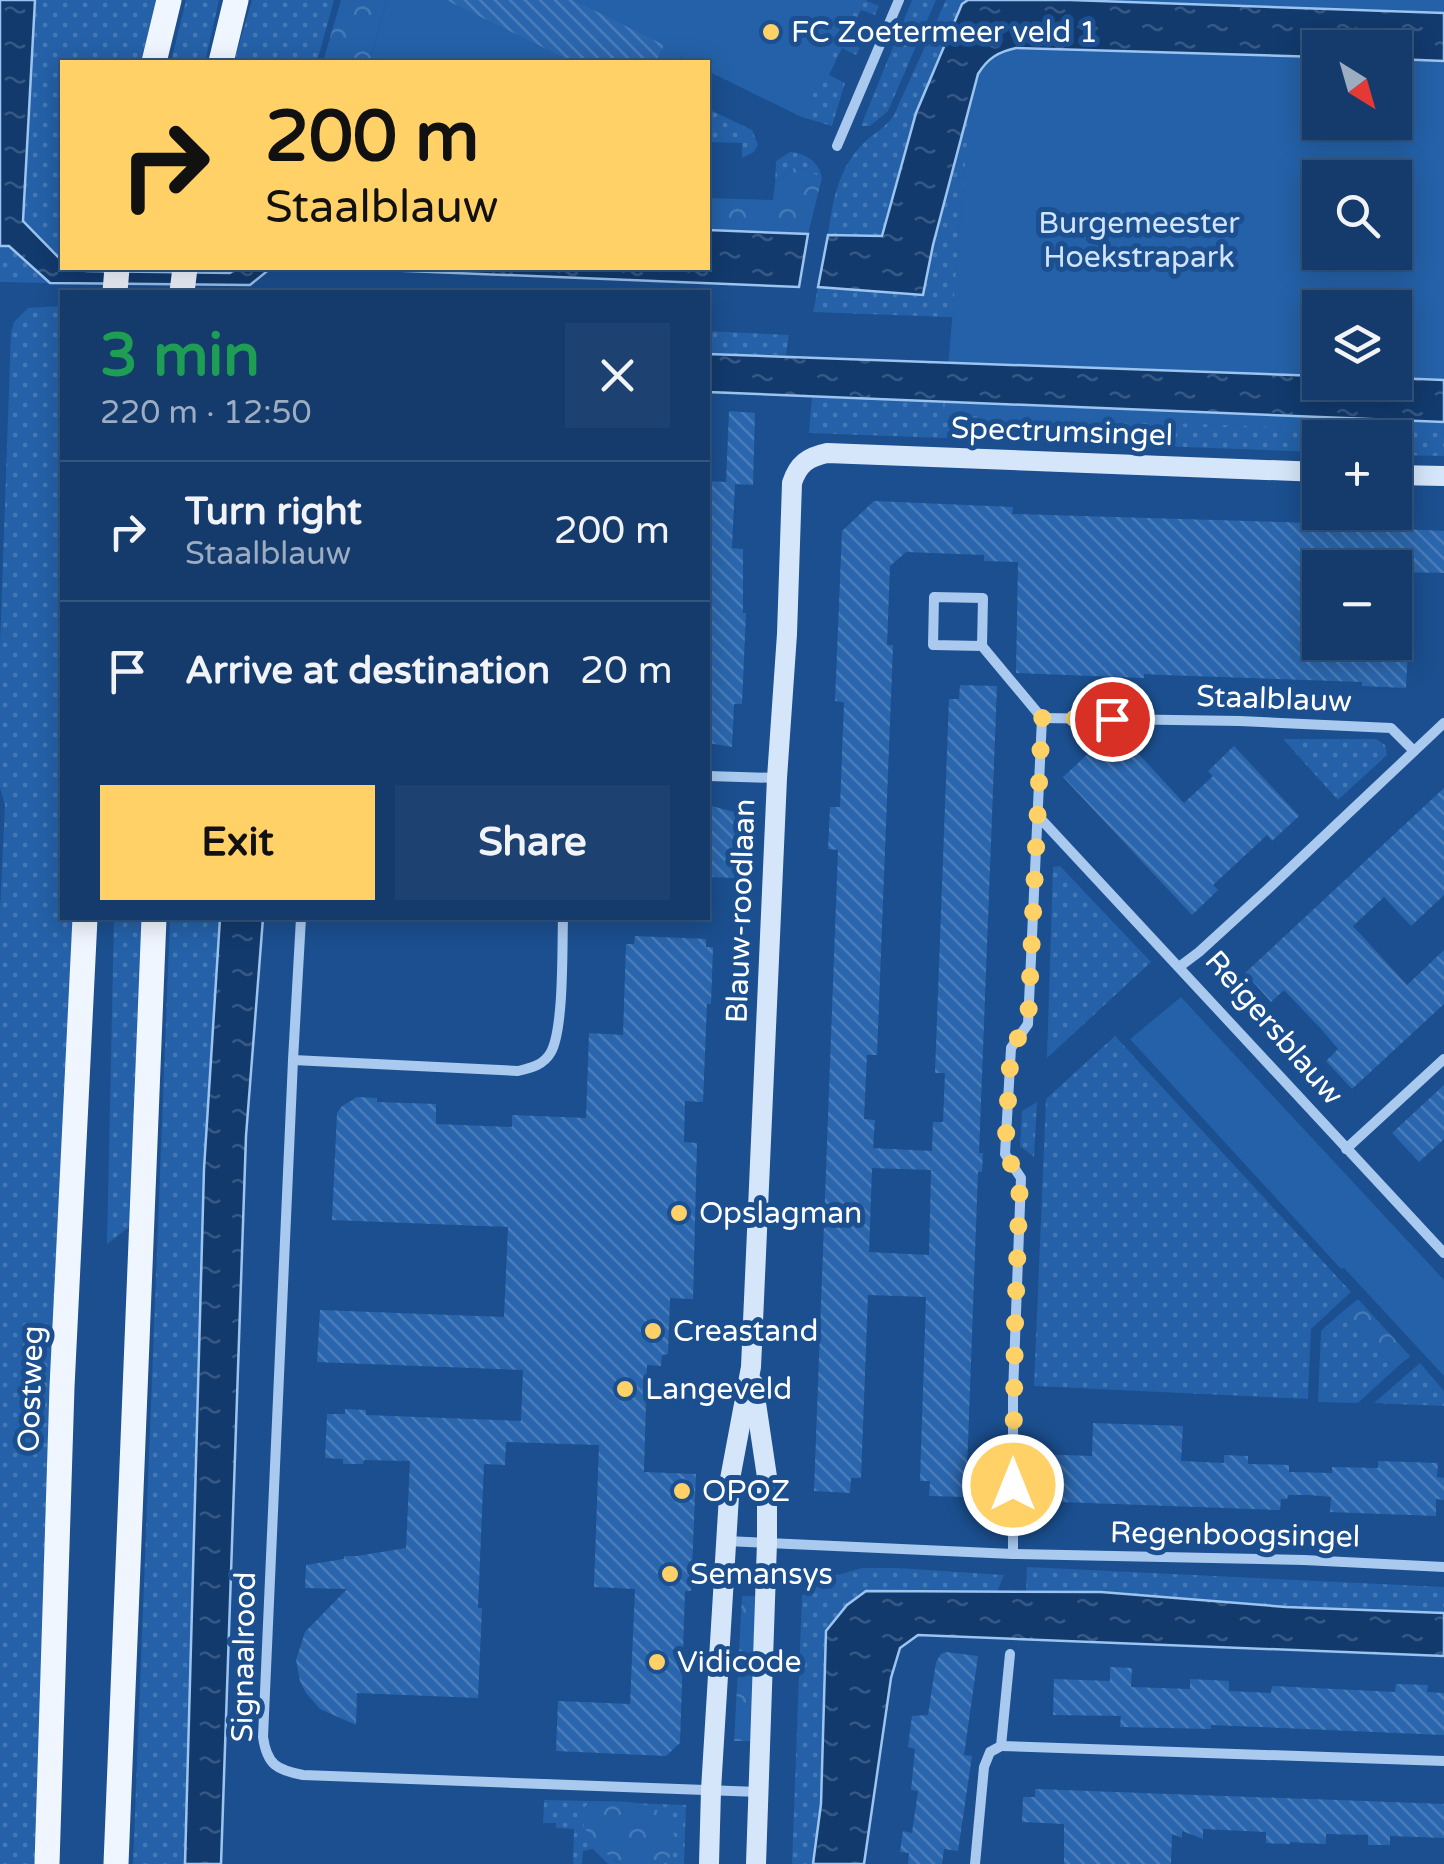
<!DOCTYPE html>
<html lang="en">
<head>
<meta charset="utf-8">
<style>
  :root { --surface:#143b6b; --page:#1d4271; --text:#f1f3f6; --muted:#9dadc1; --line:#33557e; --accent:#ffd166 }
  body { margin:0; font-family:"Varela Round",sans-serif; background:var(--page); color:var(--text); height:100vh; display:flex; flex-direction:column; font-size:38px; white-space:nowrap }
  * { box-sizing:border-box; margin:0 }
  p { font-size:32px; color:var(--muted) }
  .icon { flex:none; width:55px; height:55px; fill:none; stroke:currentColor; stroke-width:2; stroke-linecap:round; stroke-linejoin:round }
  .map { position:relative; flex:1; overflow:hidden }
  .side { position:absolute; left:60px; top:290px; width:650px; height:630px; display:flex; flex-direction:column; background:var(--surface); border-radius:0px; box-shadow:0 5px 25px #0003,0 0 0 2px var(--line) }
  .side>* { flex:none }
  .guide { position:absolute; left:60px; top:60px; width:650px; height:210px; border-radius:0px; box-shadow:0 5px 25px #0003,0 0 0 2px var(--line); background:#ffd166; color:#111; overflow:hidden }
  .needle { width:65px; rotate:143deg }
  .controls { position:absolute; left:1302px; top:30px; display:grid; gap:20px }
  .controls a { display:grid; place-items:center; width:110px; height:110px; border-radius:0px; background:var(--surface); box-shadow:0 5px 25px #0003,0 0 0 2px var(--line); font-size:50px }
  .pin { position:absolute; display:grid; place-items:center; width:85px; height:85px; color:#fff; margin:-42px; border:5px solid #fff; border-radius:50%; box-shadow:0 2px 10px #0007 }
  .me { position:absolute; width:110px; margin:-55px; rotate:0deg; stroke-linejoin:round; filter:drop-shadow(0 0 8px #0008) }
  .turn { display:flex; align-items:center; gap:35px; height:210px; padding:0 40px; font-size:45px }
  .turn .icon { width:130px; height:130px; stroke-width:2.5 }
  .turn b { display:block; font-size:70px; line-height:85px }
  .round { display:grid; place-items:center; flex:none; width:105px; height:105px; border-radius:0px; background:var(--page) }
  .headline { display:flex; align-items:center; justify-content:space-between; height:170px; padding:0 40px }
  h1 { font-size:60px; font-weight:700; line-height:75px; color:#1e9e55 }
  .primary-button { display:flex; gap:20px; margin-top:auto; padding:20px 40px }
  .primary-button a { flex:1; height:115px; border-radius:0px; background:var(--accent); color:#111; font-size:40px; font-weight:700; line-height:115px; text-align:center }
  .primary-button a+a { background:var(--page); color:var(--text) }
  ul { padding:0; list-style:none }
  li { display:flex; align-items:center; gap:30px; height:140px; padding:0 40px; border-top:2px solid var(--line) }
  li div { flex:1 }
  li b { display:block; font-size:38px }
  li em { font-style:normal }
  .map>svg:first-child { display:block }
  .grass { fill:url(#grass-dots) }
  .forest { fill:url(#forest-crowns) }
  .park { fill:#2461a8; fill-rule:evenodd }
  .water { fill:url(#water-ripples); stroke:#9cc4f0; stroke-width:2.5 }
  .building { fill:url(#building-back-hatch); fill-rule:evenodd }
  .lines { fill:none; stroke-linecap:round; stroke-linejoin:round }
  .street { stroke:#a9c9ee; stroke-width:10 }
  .secondary { stroke:#d6e6fa; stroke-width:20 }
  .primary { stroke:#f0f6ff; stroke-width:25 }
  .route { stroke:#ffd166; stroke-width:18; stroke-dasharray:0 32.4 }
  .poi-dot { fill:#ffd166; stroke:#1b4f8f; stroke-width:4 }
  .labels { text-anchor:middle; dominant-baseline:central; stroke-width:10; stroke-linejoin:round; paint-order:stroke }
  .poi-label { font-size:30px; fill:#fff; stroke:#1b4f8f; text-anchor:start }
  .park-label { font-size:30px; fill:#cfe3fa; stroke:#1b4f8f }
  .street-label { font-size:30px; fill:#fff; stroke:#1b4f8f }
</style>
</head>
<body>
<div class="map">
<svg width="1444" height="1864" viewBox="0 0 1444 1864">
  <defs>
    <pattern id="grass-dots" width="8" height="8" patternUnits="userSpaceOnUse" patternTransform="scale(2.5)"><rect width="8" height="8" fill="#2461a8"/><path d="M2 2h.1M6 6h.1" fill="none" stroke="#4579b5" stroke-width="1.8" stroke-linecap="round"/></pattern>
    <pattern id="forest-crowns" width="20" height="18" patternUnits="userSpaceOnUse" patternTransform="scale(2.5)"><rect width="20" height="18" fill="#2461a8"/><path d="M2 6a3 3 0 1 1 6 0M12 15a3 3 0 1 1 6 0" fill="none" stroke="#4579b5"/></pattern>
    <pattern id="water-ripples" width="26" height="14" patternUnits="userSpaceOnUse" patternTransform="scale(2.5)"><rect width="26" height="14" fill="#123a6d"/><path d="M2 4q2-2 4 0t4 0M15 11q2-2 4 0t4 0" fill="none" stroke="#365883"/></pattern>
    <pattern id="building-back-hatch" width="6" height="6" patternUnits="userSpaceOnUse" patternTransform="scale(2.5)"><rect width="6" height="6" fill="#2a66ad"/><path d="M-1 5l2 2M0 0l6 6M5-1l2 2" fill="none" stroke="#4a7db9"/></pattern>
  </defs>
  <rect width="100%" height="100%" fill="#1b4f8f"/>
  <!-- grass -->
  <g class="grass">
    <path d="M35 0H158L140 62H62V261L23 221Z"/>
    <path d="M186 0H219L205 62H171Z"/>
    <path d="M252 0H334L317 62H234Z"/>
    <path d="M854 0H865L879 6 875 15 861 10 846 41 860 48 856 55 842 48 829 75 845 83 832 126 802 117 708 71V62H691Z"/>
    <path d="M912 0H936L888 111 870 126H861Z"/>
    <path d="M946 0H968L962 4 916 113 882 236 828 235C832 204 838 170 860 147 872 133 883 131 894 115Z"/>
    <path d="M978 74 1000 319 813 312 818 287 923 294 933 245Z"/>
    <path d="M708 109 752 130 758 145 754 152 742 158V143L708 142Z"/>
    <path d="M790 152C806 153 819 162 822 178L806 170 794 168 775 183 776 161Z"/>
    <path d="M0 246H8L50 283 0 282Z"/>
    <path d="M62 306V918H76L39 1864H0V910L5 805 0 788V646L11 332 14 322 28 308Z"/>
    <path d="M708 331 789 335 786 355 708 354Z"/>
    <path d="M812 397 1444 422V456L1395 455V438H1320V452L809 433Z"/>
    <path d="M1283 739H1376L1385 745 1387 755 1338 800Z"/>
    <path d="M1060 866 1151 962 1047 1058 1053 867Z"/>
    <path d="M114 918H146L137 1221 107 1244Z"/>
    <path d="M170 918H220L204 1169 185 1864H133Z"/>
    <path d="M1115 1036 1351 1292 1311 1329 1308 1399 1034 1386 1046 1099Z"/>
    <path d="M1037 1102 1034 1157 1020 1146 1022 1111Z"/>
    <path d="M1341 1313 1395 1369 1358 1403 1318 1402 1321 1331Z"/>
    <path d="M1420 1363 1444 1391V1406L1374 1403Z"/>
    <path d="M1027 1567 1444 1587V1613L1286 1607 1101 1592H1026Z"/>
    <path d="M862 1568H897L1004 1575 997 1592 866 1591 821 1804 813 1864H792L802 1595 820 1580Z"/>
    <path d="M544 1800 591 1801 581 1812 615 1861 621 1864H608L593 1849 583 1851 582 1864H573L574 1829 556 1828V1823H543Z"/>
    <path d="M629 1803 686 1805 684 1864H663L671 1853 669 1824 651 1808Z"/>
  </g>
  <!-- forest -->
  <g class="forest">
    <path d="M341 0H387L370 62H323Z"/>
    <path d="M794 168 806 170 822 178 808 234 708 230V198L773 200 775 183Z"/>
    <path d="M1358 1299 1410 1356 1395 1369 1341 1313Z"/>
    <path d="M742 1596H759L752 1741H734Z"/>
    <path d="M591 1801C613 1802 648 1798 664 1816 671 1823 673 1837 680 1846L663 1864H621C604 1853 581 1834 581 1812Z"/>
  </g>
  <!-- park -->
  <g class="park">
    <path d="M387 0H860L802 117 708 71V62H691L681 57 678 62H370Z"/>
    <path d="M989 0H1444V433L944 415 976 34ZM1320 48H1395V122H1320ZM1320 178H1395V252H1320ZM1320 308H1395V382H1320Z"/>
    <path d="M1181 997 1444 1280V1376L1344 1268 1341 1269 1130 1039Z"/>
  </g>
  <!-- water -->
  <g class="water">
    <path d="M0 0H35L23 221 62 261V268L87 271 230 273 236 268H271L250 285 50 283 9 246H0Z"/>
    <path d="M968 0H1070L1444 13V61L1395 59V48H1320V57L1016 48C998 52 988 58 978 74L933 245 923 295 818 287 828 235 882 236 916 113 962 4Z"/>
    <path d="M708 230 808 234 799 287 334 268H708Z"/>
    <path d="M708 354 1320 376V382H1395V378L1444 380V422L708 392Z"/>
    <path d="M220 918H263L246 1136 221 1864H185L204 1169Z"/>
    <path d="M866 1591 1101 1592 1286 1607 1444 1613V1656L918 1635 900 1648 891 1678 864 1864H813L821 1804 826 1631 847 1605Z"/>
  </g>
  <!-- building -->
  <g class="building">
    <path d="M446 0H573L664 45 656 62H573Z"/>
    <path d="M729 411 755 413 753 485 735 484 732 548 743 549V613H746L742 704H734L732 747 708 743V481L726 482Z"/>
    <path d="M874 501 1013 507 1012 514 1377 525 1403 526V529L1444 531V573L1395 572V568H1320V642L1408 648 1406 688 1362 686V682L1164 675 1144 674V678L1016 673 1018 562 984 561V555L906 552 890 566 887 645H893L877 1055H867L864 1119 875 1120 873 1148 932 1151 933 1122H943L945 1073H935L949 699H959L960 685 997 686 979 1153H983L982 1172H978L966 1497 929 1496 930 1481H920L926 1297 868 1295 861 1478H851L850 1493 814 1491 838 850 828 849 830 807H840L844 702 835 701 842 531ZM872 1168 931 1170 929 1255 869 1252Z"/>
    <path d="M1121 735 1184 803 1213 776 1208 771 1234 746 1299 816 1272 841 1267 835 1213 885 1218 890 1192 915 1063 777 1090 752 1096 758Z"/>
    <path d="M1444 788V895L1411 926 1384 897 1353 926 1407 985 1444 950V1004L1352 1089 1326 1061 1338 1049 1322 1030 1284 990 1271 1002 1245 973Z"/>
    <path d="M708 805 738 813 736 878 708 877Z"/>
    <path d="M635 936 706 939V947H713L711 1004H707L703 1102 685 1101 684 1142 697 1143 693 1299 670 1298 668 1354 662 1355 661 1366 647 1365 644 1472 696 1474 691 1591H685L680 1743 666 1756 556 1751 558 1701 630 1704 635 1589 594 1587 599 1445 506 1442 505 1465 484 1464 478 1608H482L478 1698 357 1693 356 1725 320 1709 306 1693 300 1681 296 1660 305 1632 347 1589 305 1588 306 1565 344 1559V1556H357L406 1548 410 1461 364 1460 363 1464H343V1459L325 1458 327 1414H345V1409L366 1410V1415L521 1421 523 1370 317 1362 320 1310 504 1317 508 1227 332 1220 337 1113 341 1107 357 1097 377 1098V1102L436 1104V1124L512 1127V1115L586 1118 589 1033 623 1035 626 944H634Z"/>
    <path d="M1444 1085V1139L1419 1162 1392 1133Z"/>
    <path d="M1093 1423 1183 1426 1181 1461 1224 1463V1455L1248 1456V1464L1289 1465V1472L1332 1473V1467L1378 1468V1461L1438 1463 1437 1477 1444 1478V1500L1436 1499V1516L1330 1512 1331 1497 1309 1495H1288L1287 1499H1281L1280 1510 1033 1501 1034 1454 1092 1456Z"/>
    <path d="M946 1652 978 1656 964 1755 972 1756 958 1851 944 1849 942 1864H908L909 1853 900 1852 903 1831 912 1833 918 1791 911 1790 915 1749 908 1747 912 1716 928 1715 936 1662 941 1654Z"/>
    <path d="M1110 1667 1132 1668 1131 1687 1190 1689V1679L1229 1681V1691L1271 1693 1272 1686 1395 1692 1396 1684 1428 1685 1427 1692 1444 1693V1735L1211 1725V1729L1120 1727 1121 1716 1053 1715 1054 1679 1110 1681Z"/>
    <path d="M1035 1789 1444 1804V1838L1390 1836V1845H1368V1835L1326 1834V1844L1290 1842V1844L1266 1843V1832L1203 1829V1839L1182 1831V1838L1172 1834 1171 1864H1064V1824L1022 1822 1023 1797H1035Z"/>
  </g>
  <g class="lines">
    <!-- street -->
    <g class="street">
      <path d="M837 146 899 0"/>
      <path d="M982 646 933 645 934 597 983 598 982 646 1042 718"/>
      <path d="M1042 718 1240 721 1391 728 1414 751"/>
      <path d="M708 776 776 778"/>
      <path d="M1039 817 1444 1253"/>
      <path d="M301 918 293 1060 263 1737C267 1765 277 1770 303 1775L759 1792"/>
      <path d="M1179 967 1199 952 1268 889 1444 723"/>
      <path d="M293 1060 518 1071C531 1068 544 1065 551 1052 564 1028 562 948 563 918"/>
      <path d="M1346 1149 1444 1059"/>
      <path d="M726 1541 1013 1554 1304 1560 1444 1567"/>
      <path d="M1013 1554V1394L1021 1178 1005 1154 1011 1048 1028 1024 1042 718"/>
      <path d="M1001 1746 1444 1761"/>
      <path d="M975 1864 984 1767 990 1752 1001 1746 1010 1654"/>
    </g>
    <!-- secondary -->
    <g class="secondary">
      <path d="M1395 475 1444 476"/>
      <path d="M753 1383 767 1477V1542L756 1864"/>
      <path d="M709 1864 711 1790 730 1479 751 1367 777 778 787 634 792 483C798 464 808 457 827 453L1320 472"/>
    </g>
    <!-- primary -->
    <g class="primary">
      <path d="M154 62 169 0"/>
      <path d="M221 62 236 0"/>
      <path d="M115 292 117 268"/>
      <path d="M182 292 185 268"/>
      <path d="M47 1864 62 1387 85 918"/>
      <path d="M116 1864 154 918"/>
    </g>
  </g>
  <g class="lines">
    <!-- route -->
    <path class="route" d="M1013 1485 1015 1325 1020 1178 1005 1154 1011 1048 1028 1024 1042 718 1112 719"/>
  </g>
  <!-- markers -->
  <g class="poi-dot">
    <circle cx="771" cy="32" r="10"/>
    <circle cx="679" cy="1213" r="10"/>
    <circle cx="653" cy="1331" r="10"/>
    <circle cx="625" cy="1389" r="10"/>
    <circle cx="682" cy="1491" r="10"/>
    <circle cx="670" cy="1574" r="10"/>
    <circle cx="657" cy="1662" r="10"/>
  </g>
  <g class="labels">
    <!-- poi labels -->
    <g class="poi-label">
      <text x="791" y="32">FC Zoetermeer veld 1</text>
      <text x="699" y="1213">Opslagman</text>
      <text x="673" y="1331">Creastand</text>
      <text x="645" y="1389">Langeveld</text>
      <text x="702" y="1491">OPOZ</text>
      <text x="690" y="1574">Semansys</text>
      <text x="677" y="1662">Vidicode</text>
    </g>
    <!-- park labels -->
    <g class="park-label">
      <text x="1139" y="223">Burgemeester<tspan x="1139" dy="34">Hoekstrapark</tspan></text>
    </g>
    <!-- street labels -->
    <g class="street-label">
      <text transform="translate(1062 432) rotate(2)">Spectrumsingel</text>
      <text transform="translate(1274 699) rotate(2)">Staalblauw</text>
      <text transform="translate(741 911) rotate(-88)">Blauw-roodlaan</text>
      <text transform="translate(1274 1028) rotate(49)">Reigersblauw</text>
      <text transform="translate(31 1389) rotate(-88)">Oostweg</text>
      <text transform="translate(1235 1535) rotate(1)">Regenboogsingel</text>
      <text transform="translate(244 1657) rotate(-89)">Signaalrood</text>
    </g>
  </g>
</svg>
<div class="controls">
<a><svg class="needle" viewBox="-14 -14 28 28"><path d="M0-13l5 13h-10z" fill="#e53935"/><path d="M0 13l5-13h-10z" fill="#9dadc1"/></svg></a>
<a><svg class="icon" aria-label="search" viewBox="0 0 24 24"><circle cx="10" cy="10" r="6"/><path d="M15 15l6 6"/></svg></a>
<a><svg class="icon" aria-label="layers" viewBox="0 0 24 24"><path d="M12 4l9 5-9 5-9-5zM3 14l9 5 9-5"/></svg></a>
<a>+</a>
<a>−</a>
</div>
<div class="pin" style="left:1112px;top:719px;background:#d93025"><svg class="icon" aria-label="arrive" viewBox="0 0 24 24"><path d="M6 21V4h12l-3 4 3 4H6"/></svg></div>
<svg class="me" style="left:1013px;top:1485px" viewBox="-20 -20 40 40"><circle r="17" fill="#ffd166" stroke="#fff" stroke-width="3"/><path d="M0-11L8 9 0 5-8 9z" fill="#fff"/></svg>
<div class="guide">
<div class="turn"><svg class="icon" aria-label="right" viewBox="0 0 24 24"><path d="M7 20v-9h11M14 6l5 5-5 5"/></svg><div><b>200 m</b>Staalblauw</div></div>
</div>
<section class="side">
<div class="headline"><div><h1>3 min</h1><p>220 m · 12:50</p></div><a class="round"><svg class="icon" aria-label="close" viewBox="0 0 24 24"><path d="M6 6l12 12M18 6L6 18"/></svg></a></div>
<ul>
<li><svg class="icon" aria-label="right" viewBox="0 0 24 24"><path d="M7 20v-9h11M14 6l5 5-5 5"/></svg><div><b>Turn right</b><p>Staalblauw</p></div><em>200 m</em></li>
<li><svg class="icon" aria-label="arrive" viewBox="0 0 24 24"><path d="M6 21V4h12l-3 4 3 4H6"/></svg><div><b>Arrive at destination</b></div><em>20 m</em></li>
</ul>
<div class="primary-button"><a>Exit</a><a>Share</a></div>
</section>
</div>
</body>
</html>
